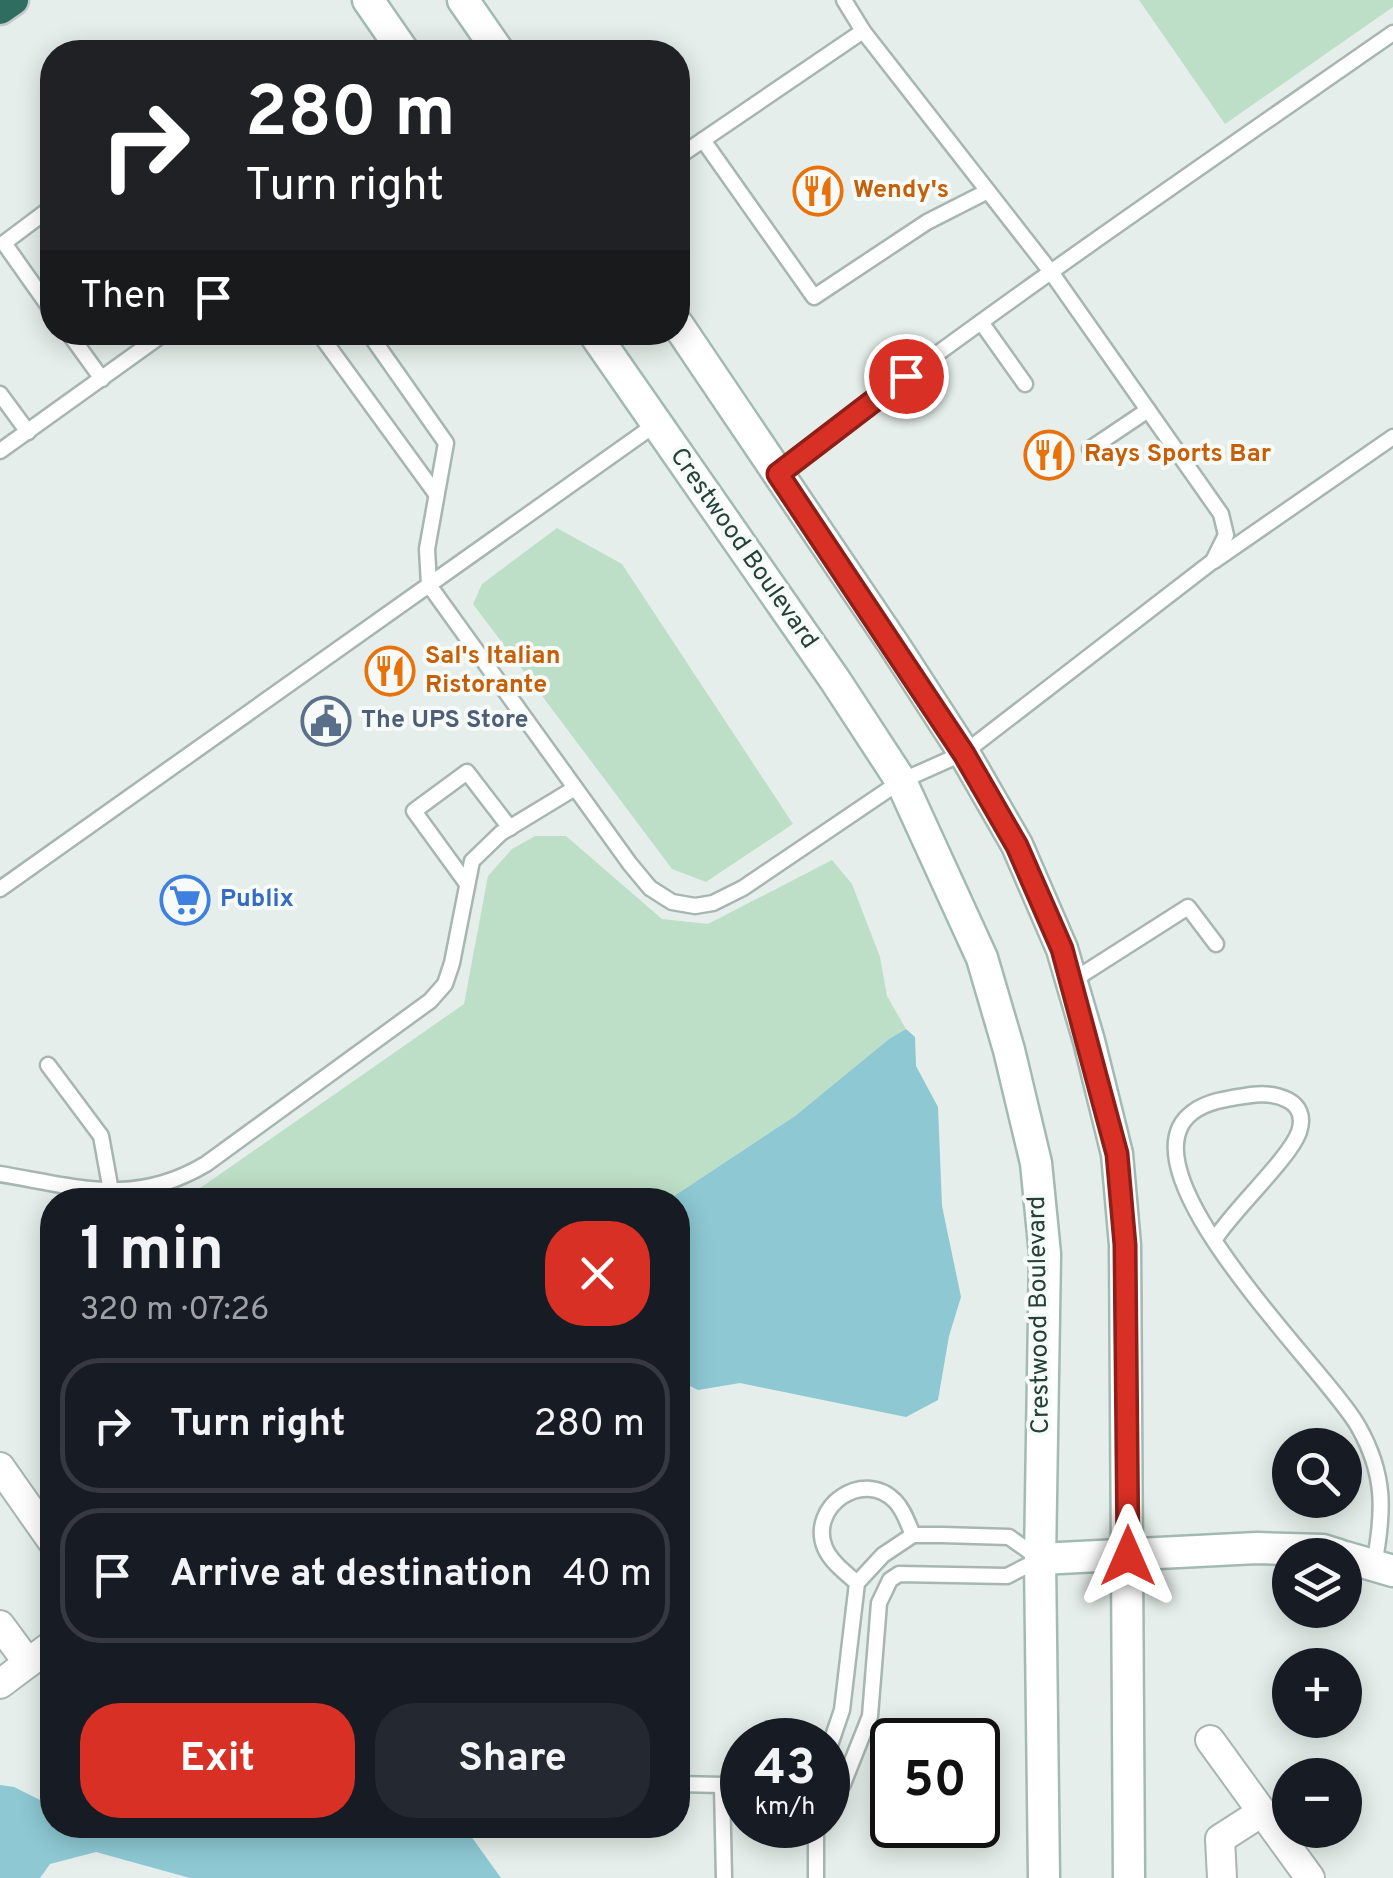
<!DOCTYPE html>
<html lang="en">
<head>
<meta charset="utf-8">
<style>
  :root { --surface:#171b24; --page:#242831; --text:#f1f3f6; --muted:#9ea1a6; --line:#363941; --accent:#d93025 }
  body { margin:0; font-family:Overpass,sans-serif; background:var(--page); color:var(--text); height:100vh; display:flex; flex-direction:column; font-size:38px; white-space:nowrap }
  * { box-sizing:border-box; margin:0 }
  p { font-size:32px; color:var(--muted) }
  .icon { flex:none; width:55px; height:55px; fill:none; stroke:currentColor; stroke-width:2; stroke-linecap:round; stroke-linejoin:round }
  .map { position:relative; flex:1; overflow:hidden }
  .sheet { position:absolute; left:40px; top:1188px; width:650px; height:650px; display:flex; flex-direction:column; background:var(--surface); border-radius:40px; box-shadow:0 5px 25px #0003 }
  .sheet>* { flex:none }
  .top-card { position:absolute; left:40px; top:40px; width:650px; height:305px; border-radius:40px; box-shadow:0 5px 25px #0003; background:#202124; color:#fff; overflow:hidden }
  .controls { position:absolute; left:1272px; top:1428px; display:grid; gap:20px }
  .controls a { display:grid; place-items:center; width:90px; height:90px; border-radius:50%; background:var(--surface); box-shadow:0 5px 25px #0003; font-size:50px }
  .speed { position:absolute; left:720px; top:1718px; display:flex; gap:20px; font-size:50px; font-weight:700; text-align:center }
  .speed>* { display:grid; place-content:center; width:130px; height:130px; border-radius:50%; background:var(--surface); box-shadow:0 5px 25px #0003; line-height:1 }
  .speed small { font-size:25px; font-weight:400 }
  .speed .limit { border:5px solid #111; border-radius:15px; background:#fff; color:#111 }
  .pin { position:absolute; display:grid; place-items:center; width:85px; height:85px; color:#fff; margin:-42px; border:5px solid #fff; border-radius:50%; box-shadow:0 2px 10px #0007 }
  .me { position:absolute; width:110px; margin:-55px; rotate:0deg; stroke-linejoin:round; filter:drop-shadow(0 0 8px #0008) }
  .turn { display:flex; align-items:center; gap:35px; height:210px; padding:0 40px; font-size:45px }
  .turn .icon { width:130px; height:130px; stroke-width:2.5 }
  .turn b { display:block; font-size:70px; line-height:85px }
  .then { display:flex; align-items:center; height:95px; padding:0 40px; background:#0003; gap:20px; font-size:38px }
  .round { display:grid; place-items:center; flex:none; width:105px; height:105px; border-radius:40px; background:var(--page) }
  .summary { display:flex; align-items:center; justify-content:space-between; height:170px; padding:0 40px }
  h1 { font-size:60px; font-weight:700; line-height:75px }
  .primary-button { display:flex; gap:20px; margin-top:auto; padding:20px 40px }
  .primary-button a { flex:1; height:115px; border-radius:40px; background:var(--accent); color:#fff; font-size:40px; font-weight:700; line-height:115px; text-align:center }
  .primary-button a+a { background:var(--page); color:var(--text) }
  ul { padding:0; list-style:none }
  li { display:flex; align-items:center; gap:30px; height:135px; margin:0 20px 15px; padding:0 20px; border:5px solid var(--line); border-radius:40px }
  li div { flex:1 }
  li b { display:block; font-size:38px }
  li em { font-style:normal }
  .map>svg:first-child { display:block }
  .green { fill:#bedfc7 }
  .water { fill:#8dc8d3 }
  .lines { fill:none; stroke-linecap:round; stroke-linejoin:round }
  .lane-casing { stroke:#a7b6b1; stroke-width:19 }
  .street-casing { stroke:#a7b6b1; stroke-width:32 }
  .secondary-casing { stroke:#a3bab2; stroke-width:35 }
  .highway-casing { stroke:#c2cac8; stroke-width:35 }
  .lane { stroke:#fff; stroke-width:14 }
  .street { stroke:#fff; stroke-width:28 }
  .secondary { stroke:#fff; stroke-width:30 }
  .highway { stroke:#2f6d60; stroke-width:30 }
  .route-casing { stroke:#8d1f18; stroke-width:25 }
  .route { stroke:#d93025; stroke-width:18 }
  .labels { text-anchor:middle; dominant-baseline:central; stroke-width:8; stroke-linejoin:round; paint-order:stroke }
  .food-label { font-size:25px; font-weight:bold; fill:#c56008; stroke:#f6faf8; text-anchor:start }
  .street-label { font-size:25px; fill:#244039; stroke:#f6faf8 }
  .service-label { font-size:25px; font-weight:bold; fill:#4e5e75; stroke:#f6faf8; text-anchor:start }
  .shop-label { font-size:25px; font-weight:bold; fill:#366cbe; stroke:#f6faf8; text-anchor:start }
</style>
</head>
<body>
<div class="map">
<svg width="1393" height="1878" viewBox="0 0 1393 1878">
  <rect width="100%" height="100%" fill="#e5eeea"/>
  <!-- green -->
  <g class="green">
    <path d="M1139 0H1393V7L1225 124Z"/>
    <path d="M557 528 622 564 793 824 706 882 672 869 473 604 482 584Z"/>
    <path d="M535 836H566L662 919 708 924 832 860 852 884 880 957 887 996 906 1029 889 1039 795 1116 668 1200H183L464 1004 488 876 512 849Z"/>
  </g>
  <!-- water -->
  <g class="water">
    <path d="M906 1029 915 1037 916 1066 938 1107 942 1206 961 1297 949 1336 938 1400 906 1417 740 1383 698 1390 678 1380V1200H668L795 1116 889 1039Z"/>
    <path d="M0 1785 14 1787 52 1806V1825H463L501 1878H190L96 1852 50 1864 40 1878H0Z"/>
  </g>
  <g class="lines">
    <!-- lane casing -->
    <g class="lane-casing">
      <g id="lane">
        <path d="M863 31 703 140 814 297 927 222 986 192"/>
        <path d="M678 157 703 140"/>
        <path d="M52 207 4 243 52 311"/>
        <path d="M981 322 1025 384"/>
        <path d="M68 332 102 379"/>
        <path d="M318 332 436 494"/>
        <path d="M368 332 446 443 427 549 429 585 630 864 650 888 672 902 695 906 713 903 743 888 901 781 964 753 1213 561 1226 535 1221 514 1051 272 863 31 844 0"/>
        <path d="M0 394 28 432"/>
        <path d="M1090 449 1148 410"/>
        <path d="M0 451 166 332"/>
        <path d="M778 473C978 319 1186 177 1393 33"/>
        <path d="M1214 561 1393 437"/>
        <path d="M467 884 414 811 467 772 510 828"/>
        <path d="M0 889 656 424"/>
        <path d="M1072 981 1188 907 1216 944"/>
        <path d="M48 1065 101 1136 111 1191"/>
        <path d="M0 1174C78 1187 134 1207 206 1164L430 1001 445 984 452 963 472 861 501 833 575 788"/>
        <path d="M1215 1239C1234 1209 1289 1159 1299 1132 1310 1099 1274 1092 1251 1095 1232 1098 1209 1100 1193 1112 1114 1169 1329 1373 1358 1426 1386 1475 1384 1512 1374 1565"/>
        <path d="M857 1583C846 1573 831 1562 825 1548 808 1507 863 1468 895 1501 904 1510 908 1524 913 1535"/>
        <path d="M828 1751 842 1710 857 1583 883 1555 913 1535H942L1009 1537 1040 1559 1007 1576 899 1574 890 1580 879 1603 870 1716 843 1784 828 1795"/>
        <path d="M678 1784 722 1785"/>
        <path d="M724 1878 722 1785H742"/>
        <path d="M816 1878V1825"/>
      </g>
    </g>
    <!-- street casing -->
    <g class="street-casing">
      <g id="street">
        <path d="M0 1467 52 1541"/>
        <path d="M0 1625 28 1663"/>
        <path d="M0 1684 52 1645"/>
        <path d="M1210 1740 1310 1878"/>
        <path d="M1222 1878 1220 1839 1262 1812"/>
      </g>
    </g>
    <!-- secondary casing -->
    <g class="secondary-casing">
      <g id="secondary">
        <path d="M368 0 404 52"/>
        <path d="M463 0 499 52"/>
        <path d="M678 325 894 645 964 753 1017 845 1062 949 1089 1041 1117 1154 1125 1245 1129 1878"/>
        <path d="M593 332 835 680 901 781 982 958 1009 1050 1036 1163 1045 1254 1040 1559 1044 1878"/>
        <path d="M1345 1557 1393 1571"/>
        <path d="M1040 1559 1257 1548 1323 1550 1339 1555"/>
      </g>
    </g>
    <!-- highway casing -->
    <g class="highway-casing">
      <path id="highway" d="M0 9 13 0"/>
    </g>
    <!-- lane -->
    <use href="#lane" class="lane"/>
    <!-- street -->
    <use href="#street" class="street"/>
    <!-- secondary -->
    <use href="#secondary" class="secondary"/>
    <!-- highway -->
    <use href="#highway" class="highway"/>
  </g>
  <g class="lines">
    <!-- route casing -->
    <g class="route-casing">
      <path id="route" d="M906 376 778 474 964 754 1017 846 1062 949 1117 1154 1125 1245 1128 1556"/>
    </g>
    <!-- route -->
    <use href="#route" class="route"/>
  </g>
  <!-- icons -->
  <defs>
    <g id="restaurant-ring" transform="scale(2.5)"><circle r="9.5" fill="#f6faf8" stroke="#e8710a" stroke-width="1.5"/><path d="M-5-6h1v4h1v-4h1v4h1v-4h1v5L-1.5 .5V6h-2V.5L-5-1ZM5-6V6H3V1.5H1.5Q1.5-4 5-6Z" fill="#e8710a"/></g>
    <g id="civic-ring" transform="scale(2.5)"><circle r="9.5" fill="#f6faf8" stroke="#5c6f8a" stroke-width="1.5"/><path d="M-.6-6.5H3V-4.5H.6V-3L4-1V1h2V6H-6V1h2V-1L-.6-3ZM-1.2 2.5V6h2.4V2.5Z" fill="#5c6f8a"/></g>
    <g id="supermarket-ring" transform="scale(2.5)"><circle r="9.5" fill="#f6faf8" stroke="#3f7fe0" stroke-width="1.5"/><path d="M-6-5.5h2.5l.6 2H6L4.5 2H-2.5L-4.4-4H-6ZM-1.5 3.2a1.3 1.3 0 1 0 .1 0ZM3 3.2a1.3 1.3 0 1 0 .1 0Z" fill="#3f7fe0"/></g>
  </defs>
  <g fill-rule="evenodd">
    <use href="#restaurant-ring" x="818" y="191"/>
    <use href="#restaurant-ring" x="1049" y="455"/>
    <use href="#restaurant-ring" x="390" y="671"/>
    <use href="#civic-ring" x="326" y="721"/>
    <use href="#supermarket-ring" x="185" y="900"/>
  </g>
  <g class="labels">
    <!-- food labels -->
    <g class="food-label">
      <text x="853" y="191">Wendy's</text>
      <text x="1084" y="455">Rays Sports Bar</text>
      <text x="425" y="657">Sal's Italian<tspan x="425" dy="29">Ristorante</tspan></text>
    </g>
    <!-- street labels -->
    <g class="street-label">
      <text transform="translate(743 549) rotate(55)">Crestwood Boulevard</text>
      <text transform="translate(1040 1315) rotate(-91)">Crestwood Boulevard</text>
    </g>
    <!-- service labels -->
    <g class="service-label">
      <text x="361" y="721">The UPS Store</text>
    </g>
    <!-- shop labels -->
    <g class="shop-label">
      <text x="220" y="900">Publix</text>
    </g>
  </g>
</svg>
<div class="controls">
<a><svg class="icon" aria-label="search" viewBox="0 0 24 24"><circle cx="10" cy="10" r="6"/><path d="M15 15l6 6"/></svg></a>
<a><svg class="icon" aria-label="layers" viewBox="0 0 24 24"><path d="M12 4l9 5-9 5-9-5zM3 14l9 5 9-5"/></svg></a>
<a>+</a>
<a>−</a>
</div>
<div class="speed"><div>43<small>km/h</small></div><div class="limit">50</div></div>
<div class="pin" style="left:906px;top:376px;background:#d93025"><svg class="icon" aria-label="arrive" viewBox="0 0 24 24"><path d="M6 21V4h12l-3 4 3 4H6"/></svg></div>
<svg class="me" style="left:1128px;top:1556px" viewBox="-20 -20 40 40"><path d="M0-17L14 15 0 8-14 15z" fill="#d93025" stroke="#fff" stroke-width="4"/></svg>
<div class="top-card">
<div class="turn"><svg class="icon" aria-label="right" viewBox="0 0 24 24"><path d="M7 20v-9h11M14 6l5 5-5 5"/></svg><div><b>280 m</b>Turn right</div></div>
<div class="then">Then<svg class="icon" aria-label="arrive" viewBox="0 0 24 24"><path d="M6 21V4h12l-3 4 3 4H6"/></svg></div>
</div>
<section class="sheet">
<div class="summary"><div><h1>1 min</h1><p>320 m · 07:26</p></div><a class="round" style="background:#d93025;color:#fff"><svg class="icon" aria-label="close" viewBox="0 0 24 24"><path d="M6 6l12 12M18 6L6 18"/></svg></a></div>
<ul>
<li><svg class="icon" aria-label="right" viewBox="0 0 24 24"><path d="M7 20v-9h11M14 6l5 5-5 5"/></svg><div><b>Turn right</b></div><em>280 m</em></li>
<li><svg class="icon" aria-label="arrive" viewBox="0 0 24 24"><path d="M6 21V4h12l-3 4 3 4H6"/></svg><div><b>Arrive at destination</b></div><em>40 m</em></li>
</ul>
<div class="primary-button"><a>Exit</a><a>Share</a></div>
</section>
</div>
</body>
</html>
